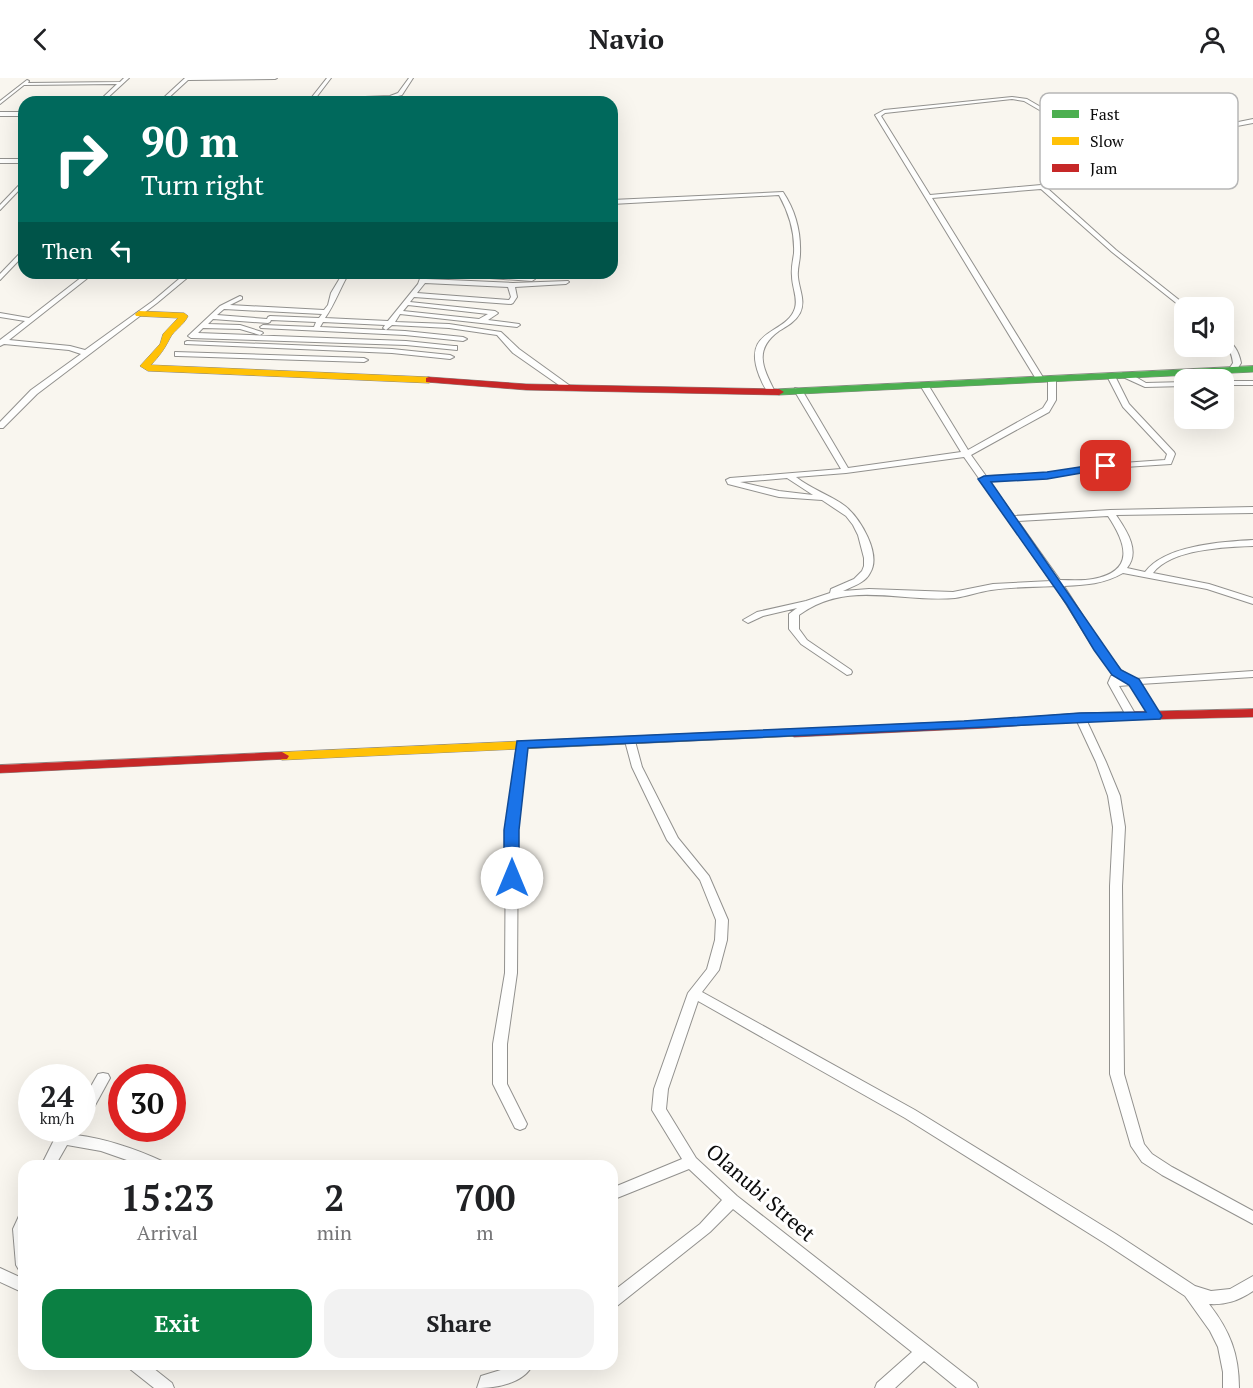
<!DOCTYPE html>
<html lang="en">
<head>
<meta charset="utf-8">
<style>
  :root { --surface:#fff; --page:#f2f2f2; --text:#202124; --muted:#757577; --accent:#0b8043 }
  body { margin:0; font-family:"PT Serif",serif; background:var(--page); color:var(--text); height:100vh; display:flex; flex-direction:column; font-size:22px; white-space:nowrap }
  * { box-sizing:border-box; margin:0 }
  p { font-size:20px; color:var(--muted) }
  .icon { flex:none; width:33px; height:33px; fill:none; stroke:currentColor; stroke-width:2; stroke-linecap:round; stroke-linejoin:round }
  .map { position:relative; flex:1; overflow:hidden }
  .panel { position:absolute; left:18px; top:1082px; width:600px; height:210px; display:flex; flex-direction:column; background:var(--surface); border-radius:18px; box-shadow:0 6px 24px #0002 }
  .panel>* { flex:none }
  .guide { position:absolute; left:18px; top:18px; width:600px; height:183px; border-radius:18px; box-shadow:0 6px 24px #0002; background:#00695c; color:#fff; overflow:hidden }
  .fabs { position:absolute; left:1174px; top:219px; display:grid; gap:12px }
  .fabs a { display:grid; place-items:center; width:60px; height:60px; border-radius:12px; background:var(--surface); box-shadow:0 6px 24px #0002; font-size:30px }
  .speed { position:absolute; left:18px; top:986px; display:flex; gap:12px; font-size:30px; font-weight:700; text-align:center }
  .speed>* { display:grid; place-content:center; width:78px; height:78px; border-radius:50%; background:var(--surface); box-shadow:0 6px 24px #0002; line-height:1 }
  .speed small { font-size:15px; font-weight:400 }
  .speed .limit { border:9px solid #d22; background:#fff; color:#111 }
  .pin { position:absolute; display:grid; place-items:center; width:51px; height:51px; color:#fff; margin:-26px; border-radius:12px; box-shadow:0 3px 9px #0006 }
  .me { position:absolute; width:66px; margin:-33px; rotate:0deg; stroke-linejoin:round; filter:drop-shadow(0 0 4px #0008) }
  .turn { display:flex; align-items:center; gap:21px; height:126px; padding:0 24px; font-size:27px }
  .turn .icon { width:78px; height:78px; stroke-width:2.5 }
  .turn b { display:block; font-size:42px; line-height:51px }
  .then { display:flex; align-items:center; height:57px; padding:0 24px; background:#0003; gap:12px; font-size:22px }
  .eta { display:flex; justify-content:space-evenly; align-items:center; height:102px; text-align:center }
  .eta b { font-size:36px; font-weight:700; line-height:42px }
  .button { display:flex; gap:12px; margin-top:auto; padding:12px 24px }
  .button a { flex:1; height:69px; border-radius:18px; background:var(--accent); color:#fff; font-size:24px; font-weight:700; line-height:69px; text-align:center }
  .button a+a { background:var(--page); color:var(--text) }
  header { display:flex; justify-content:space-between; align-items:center; height:78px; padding:0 24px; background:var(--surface); font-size:27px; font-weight:700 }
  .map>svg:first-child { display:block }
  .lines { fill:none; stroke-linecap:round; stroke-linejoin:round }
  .street-casing { stroke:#92918e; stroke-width:2 }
  .fast-casing { stroke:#898784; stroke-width:1 }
  .slow-casing { stroke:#898784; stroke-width:1 }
  .jam-casing { stroke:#898784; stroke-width:1 }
  .street { fill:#fefefd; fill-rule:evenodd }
  .fast { fill:#4caf50; fill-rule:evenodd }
  .slow { fill:#ffc107; fill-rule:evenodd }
  .jam { fill:#c62828; fill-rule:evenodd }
  .route { fill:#1a73e8; stroke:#114b97; stroke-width:1.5 }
  .labels { text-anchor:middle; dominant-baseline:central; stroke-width:6; stroke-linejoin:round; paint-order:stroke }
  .near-street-label { font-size:21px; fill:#0b0b0b; stroke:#fff }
  .key { fill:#fff; stroke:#b6b6b6; stroke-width:1.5 }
  .key-label { font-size:16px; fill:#0b0b0b }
</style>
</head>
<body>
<header><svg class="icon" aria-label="back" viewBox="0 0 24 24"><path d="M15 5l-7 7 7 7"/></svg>Navio<svg class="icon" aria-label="person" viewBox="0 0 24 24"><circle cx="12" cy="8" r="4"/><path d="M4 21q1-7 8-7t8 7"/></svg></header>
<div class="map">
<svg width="1253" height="1310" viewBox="0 0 1253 1310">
  <rect width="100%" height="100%" fill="#f9f6ef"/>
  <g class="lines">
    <!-- street casing -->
    <g class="street-casing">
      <g id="street">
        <path d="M124 0H129L103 24H98L117 6 24 7 0 26V23L27 2 29 3 28 5 120 4Z"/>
        <path d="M185 0H277L275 1 188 2 164 24H159Z"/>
        <path d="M327 0H331L315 21 390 18 398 15 409 0H413L402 17 390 20 308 24Z"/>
        <path d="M1012 19 1027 21 1120 75 1155 61 1253 41V45L1158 63 1124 77 1150 92 1151 96 1108 105 1047 110 1116 172 1188 229 1185 230V232L1112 174 1041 111 932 120 1044 301 1040 303 1036 301 875 37 884 32ZM1012 21 1024 23 1146 94 1108 101 930 117 881 38 885 35Z"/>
        <rect x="0" y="34" width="24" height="4"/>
        <rect x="0" y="81" width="24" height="4"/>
        <path d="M24 102V107L0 132V127Z"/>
        <path d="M783 114C795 132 801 153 800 176 800 183 797 191 798 199 799 211 806 223 800 235 795 244 787 248 779 253 753 272 763 290 775 314L771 316C765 313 762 304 759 297 741 250 787 257 795 230 798 220 792 209 792 198 791 190 793 183 794 175 795 154 789 135 779 117L612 126V122Z"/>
        <path d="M24 171V177L0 202V196Z"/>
        <path d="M87 195H94L9 262 70 268 85 272 153 223 186 195H193L157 225 37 316 3 350H0V344L31 312 81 276 69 272 4 266 0 268V262L25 243 0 239V235L29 240Z"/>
        <path d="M343 195H349C340 210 335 226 325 240L388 243 418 206 422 195H428L426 201 513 205 568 203 569 204 566 206 515 209 517 219 513 225 511 226 414 219 410 224 495 233 498 235 497 236 488 242 519 246 520 247 517 249 400 236 395 244 449 246 501 254 519 271 573 310 566 312 513 275 497 257 449 250 392 247 386 252 383 250 385 247 323 244 320 249 405 253 463 259 467 261 463 263 405 257 261 250 260 249 263 247 314 249 316 244 271 242 270 244 268 245 213 241 208 246 240 247 262 254 263 255 260 257 240 251 203 250 198 255 406 263 454 268H457V272L406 267 191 260 188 258 220 228 240 218 242 219V221L230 227 324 232 328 227 331 215ZM425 205 508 209 511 219 509 222 417 215ZM408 227 488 236 479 241 403 233ZM224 231 322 236 319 240 270 238 268 239 267 241 217 237Z"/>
        <path d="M446 195H476L532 199 535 201 532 203 449 197Z"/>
        <path d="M1224 260C1234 265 1239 274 1241 285L1236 293 1229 291 1233 285C1232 277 1230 271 1224 266Z"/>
        <path d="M187 263 392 271 450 277 454 279 450 281 392 275 185 266V264Z"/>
        <path d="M175 274 364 280 368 282 364 284 178 278H175Z"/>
        <path d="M1123 295H1129L1146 305 1185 304V308L1145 309 1123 299Z"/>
        <path d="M1108 296H1114L1129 326 1174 374 1175 376 1171 386 1094 391 1047 400 989 403 1014 438 1110 432 1253 429V435L1116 437C1126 452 1141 473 1127 490L1145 494C1165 467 1221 464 1253 462V468C1225 469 1171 471 1153 495L1209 506 1253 520V526L1207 511 1123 495C1104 506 1086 507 1064 508L1102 568 1121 592 1135 601 1253 593V599L1140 606 1160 638 1155 641 1151 640 1131 607 1119 608 1137 639 1132 642 1128 641 1108 605 1111 598 1115 597 1093 569 1055 508C1034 509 1012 509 991 512 979 514 967 518 955 520 900 525 848 501 799 537V551L807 562 851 592 852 594 851 596 847 597 801 566 789 551V536L797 530 763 538 748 545 743 542 757 534 806 523 830 515 831 511 854 501 862 493 864 488V480L858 457 853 447 846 438 822 422 779 419 728 406 726 402 730 400 841 391 794 312 795 310 802 312 848 390 961 374 920 307 921 305H927L968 372 1043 330 1048 322V301L1052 299 1056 301V322L1049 334 971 377 986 398 1047 396 1094 387 1165 382 1167 376 1123 329 1107 298ZM964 379 1051 503 993 506 953 514 869 511 843 513C853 508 865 505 870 495 882 476 860 440 845 428 830 417 811 411 796 399L846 395ZM787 400 813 417 779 413 740 404ZM1108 438C1126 465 1136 493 1093 501 1083 503 1071 502 1060 502L1018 443Z"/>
        <rect x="1224" y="303" width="29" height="4"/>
        <path d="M1080 636 1085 639 1106 684 1120 718 1125 749 1122 808 1124 996 1144 1066 1152 1076 1172 1089 1253 1133V1146L1162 1097 1142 1084 1131 1068 1110 996V808L1113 749 1108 718 1096 684 1075 639Z"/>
        <path d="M630 660 635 663 642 689 678 760 709 798 728 842 727 862 719 892 702 914 915 1032 1116 1156 1195 1208 1211 1213 1230 1211 1253 1198V1213C1238 1223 1226 1227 1209 1226 1230 1253 1239 1276 1239 1310H1223V1294L1218 1269 1210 1253 1185 1218 1106 1166 905 1040 698 923 668 1011 666 1031 696 1080 737 1118 976 1305 978 1310H957L924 1283 895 1310H875L877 1305 912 1274 733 1131 710 1154 617 1228 612 1230V1214L700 1146 722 1122 689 1091 612 1122V1110L682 1081 652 1032 654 1011 688 915 707 891 715 862 716 842 700 802 667 762 632 689 625 663Z"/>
        <path d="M522 663 527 666 518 752 517 895 507 966V1006L527 1046 525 1050 520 1052 515 1050 493 1006V966L505 895 506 752 517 666Z"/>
        <path d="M103 995 108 996 110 1000 87 1042 82 1043V1024L98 996Z"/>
        <path d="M65 1050H80L76 1057C107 1061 136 1071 164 1084L166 1088H144L101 1073 67 1067 55 1088H41L54 1062Z"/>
        <path d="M24 1136V1194L19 1192 16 1187 13 1151 19 1138Z"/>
        <path d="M0 1190 24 1201V1215L0 1204Z"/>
        <path d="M128 1286H148L172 1305 174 1310H154L130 1291Z"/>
        <path d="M513 1286H533C524 1306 495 1310 477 1310L481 1298 504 1291Z"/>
      </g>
    </g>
    <!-- fast casing -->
    <g class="fast-casing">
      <path id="fast" d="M1253 288V294L779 317 774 314 779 311Z"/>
    </g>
    <!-- slow casing -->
    <g class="slow-casing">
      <g id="slow">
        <path d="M139 233 184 235 188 238C184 247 174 252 170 260 164 272 160 277 151 287L429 299 434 302 429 305 148 293 140 288 160 266 163 256 178 240 136 238 135 236Z"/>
        <path d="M794 651 801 655 799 658 282 682 275 678 282 674Z"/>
      </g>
    </g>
    <!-- jam casing -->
    <g class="jam-casing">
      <g id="jam">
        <path d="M429 299 526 306 779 311 784 314 779 317 526 312 426 304V300Z"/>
        <path d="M1253 631V639L1080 643 988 650 794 659 787 655 794 651 988 642 1080 635Z"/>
        <path d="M282 674 289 678 287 681 0 695V687Z"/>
      </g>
    </g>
    <!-- street -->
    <use href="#street" class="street"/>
    <!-- fast -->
    <use href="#fast" class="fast"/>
    <!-- slow -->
    <use href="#slow" class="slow"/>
    <!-- jam -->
    <use href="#jam" class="jam"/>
  </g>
  <!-- route -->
  <path class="route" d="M1106 385 1112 388 1110 390 1047 401 991 404 1121 592 1139 601 1162 638 1160 641 528 670 519 752V800L517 803H506L504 800V752L517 663 964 643 1080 635 1146 634 1129 607 1112 597 1094 572 1067 527 978 401 984 398 1047 394Z"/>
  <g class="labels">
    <!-- near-street labels -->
    <g class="near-street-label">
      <text transform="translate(761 1114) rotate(41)">Olanubi Street</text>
    </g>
  </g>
  <!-- legend -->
  <rect x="1040" y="15" width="198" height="96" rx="9" class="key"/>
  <rect x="1052" y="32" width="27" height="8" fill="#4caf50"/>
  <rect x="1052" y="59" width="27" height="8" fill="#ffc107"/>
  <rect x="1052" y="86" width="27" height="8" fill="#c62828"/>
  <g class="key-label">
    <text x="1090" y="42">Fast</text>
    <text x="1090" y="69">Slow</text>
    <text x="1090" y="96">Jam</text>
  </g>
</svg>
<div class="fabs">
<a><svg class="icon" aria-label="sound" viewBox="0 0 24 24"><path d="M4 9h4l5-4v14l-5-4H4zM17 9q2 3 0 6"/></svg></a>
<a><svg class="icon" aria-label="layers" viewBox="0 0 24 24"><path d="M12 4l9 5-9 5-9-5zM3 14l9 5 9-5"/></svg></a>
</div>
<div class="speed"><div>24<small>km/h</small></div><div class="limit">30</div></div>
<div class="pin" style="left:1106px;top:388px;background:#d93025"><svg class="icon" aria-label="arrive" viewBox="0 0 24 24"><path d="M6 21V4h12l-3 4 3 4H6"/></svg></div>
<svg class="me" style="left:512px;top:800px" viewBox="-20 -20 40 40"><circle r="19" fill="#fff"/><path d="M0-13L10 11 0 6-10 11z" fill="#1a73e8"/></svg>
<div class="guide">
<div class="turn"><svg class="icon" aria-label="right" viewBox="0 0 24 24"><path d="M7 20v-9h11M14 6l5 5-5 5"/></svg><div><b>90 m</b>Turn right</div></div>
<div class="then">Then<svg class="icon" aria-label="left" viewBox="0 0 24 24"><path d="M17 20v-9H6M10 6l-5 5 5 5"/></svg></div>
</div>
<section class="panel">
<div class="eta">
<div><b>15:23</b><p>Arrival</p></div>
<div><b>2</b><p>min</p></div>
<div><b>700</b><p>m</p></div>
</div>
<div class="button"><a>Exit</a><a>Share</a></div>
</section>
</div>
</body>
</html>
